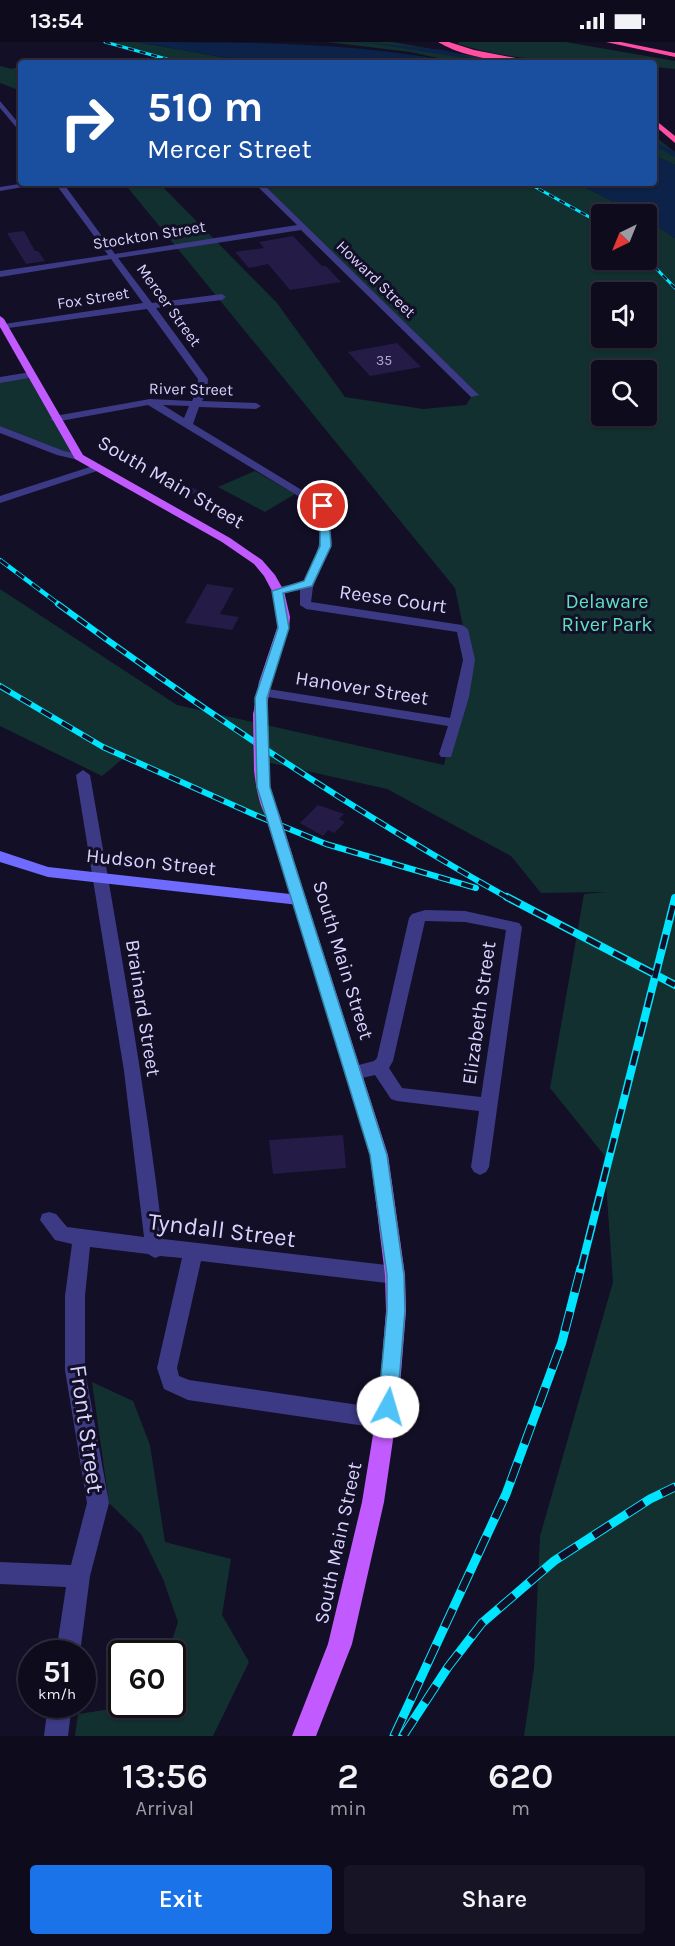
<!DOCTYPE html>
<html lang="en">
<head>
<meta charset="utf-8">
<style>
  :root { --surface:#0e0b1c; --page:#171425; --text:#f1f3f6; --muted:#9b9ba3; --line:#2e2b3b; --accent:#1a73e8 }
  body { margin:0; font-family:Karla,sans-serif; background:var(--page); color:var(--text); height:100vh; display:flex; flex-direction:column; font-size:22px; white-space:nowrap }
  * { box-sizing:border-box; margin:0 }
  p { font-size:20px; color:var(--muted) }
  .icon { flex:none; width:33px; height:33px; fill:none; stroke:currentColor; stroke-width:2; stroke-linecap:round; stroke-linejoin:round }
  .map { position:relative; height:1694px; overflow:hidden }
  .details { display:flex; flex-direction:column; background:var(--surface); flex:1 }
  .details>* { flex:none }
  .top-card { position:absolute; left:18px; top:18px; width:639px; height:126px; border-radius:6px; box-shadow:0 2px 4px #0004,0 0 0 2px var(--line); background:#1a4fa0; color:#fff; overflow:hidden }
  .needle { width:39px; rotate:223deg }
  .controls { position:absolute; left:591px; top:162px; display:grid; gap:12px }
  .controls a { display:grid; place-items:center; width:66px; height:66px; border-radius:6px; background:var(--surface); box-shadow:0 2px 4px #0004,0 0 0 2px var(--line); font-size:30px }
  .speed { position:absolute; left:18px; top:1598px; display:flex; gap:12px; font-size:30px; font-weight:700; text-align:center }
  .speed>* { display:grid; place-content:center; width:78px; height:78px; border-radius:50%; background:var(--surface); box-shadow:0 2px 4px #0004,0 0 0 2px var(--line); line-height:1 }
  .speed small { font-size:15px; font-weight:400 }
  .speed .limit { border:3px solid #111; border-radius:9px; background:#fff; color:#111 }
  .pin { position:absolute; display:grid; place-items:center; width:51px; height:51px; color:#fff; margin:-26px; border:3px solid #fff; border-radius:50%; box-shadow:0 2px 6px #0007 }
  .me { position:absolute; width:66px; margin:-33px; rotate:6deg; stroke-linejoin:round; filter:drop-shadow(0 0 4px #0008) }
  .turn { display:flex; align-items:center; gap:21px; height:126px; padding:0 30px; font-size:27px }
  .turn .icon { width:78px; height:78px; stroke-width:2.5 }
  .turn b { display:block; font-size:42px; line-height:51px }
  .eta { display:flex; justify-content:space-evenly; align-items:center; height:102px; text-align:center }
  .eta b { font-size:36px; font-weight:600; line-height:42px }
  .cta { display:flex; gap:12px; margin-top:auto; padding:12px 30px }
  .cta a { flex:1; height:69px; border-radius:6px; background:var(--accent); color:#fff; font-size:24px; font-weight:600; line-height:69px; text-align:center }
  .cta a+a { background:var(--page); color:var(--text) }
  .status { display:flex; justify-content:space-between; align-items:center; height:42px; padding:0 30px; background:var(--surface); direction:ltr }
  .status svg { height:16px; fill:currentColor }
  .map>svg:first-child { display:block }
  .green { fill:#12302f; fill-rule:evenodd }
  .water { fill:#0c2248 }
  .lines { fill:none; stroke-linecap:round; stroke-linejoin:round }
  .canal { fill:#0c2248; fill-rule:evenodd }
  .building { fill:#241b47 }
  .street { fill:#3d3a85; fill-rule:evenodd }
  .secondary { fill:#6f6bff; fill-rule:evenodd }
  .primary { fill:#c25bff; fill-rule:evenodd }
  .highway { fill:#ff4fa3; fill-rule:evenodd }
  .rail-far4-casing { stroke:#00e5ff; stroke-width:3 }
  .rail-far3-casing { stroke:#00e5ff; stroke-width:4.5 }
  .rail-far2-casing { stroke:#00e5ff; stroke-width:6 }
  .rail-far1-casing { stroke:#00e5ff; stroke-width:8 }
  .rail-casing { stroke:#00e5ff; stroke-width:9 }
  .rail-far4 { stroke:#130f26; stroke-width:2; stroke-dasharray:6; stroke-linecap:butt }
  .rail-far3 { stroke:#130f26; stroke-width:3; stroke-dasharray:10; stroke-linecap:butt }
  .rail-far2 { stroke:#130f26; stroke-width:4; stroke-dasharray:12; stroke-linecap:butt }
  .rail-far1 { stroke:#130f26; stroke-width:5; stroke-dasharray:15; stroke-linecap:butt }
  .rail { stroke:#130f26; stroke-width:7; stroke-dasharray:20; stroke-linecap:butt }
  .primary-bridge { stroke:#c25bff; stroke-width:14 }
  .route { fill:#4fc3f7; stroke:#337fa1; stroke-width:1.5 }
  .labels { text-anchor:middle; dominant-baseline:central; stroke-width:6; stroke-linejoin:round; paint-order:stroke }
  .far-number-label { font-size:14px; fill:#aca6d1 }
  .far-street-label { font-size:16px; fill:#d9d4ff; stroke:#130f26 }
  .street-label { font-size:20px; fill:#d9d4ff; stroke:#130f26 }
  .park-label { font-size:20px; fill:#5fe0c0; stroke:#130f26 }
  .near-street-label { font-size:24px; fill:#d9d4ff; stroke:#130f26 }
</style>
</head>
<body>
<div class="status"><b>13:54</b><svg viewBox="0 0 49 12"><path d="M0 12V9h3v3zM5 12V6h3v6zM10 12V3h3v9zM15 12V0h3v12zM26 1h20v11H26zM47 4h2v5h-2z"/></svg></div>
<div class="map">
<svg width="675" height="1694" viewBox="0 0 675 1694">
  <rect width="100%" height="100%" fill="#130f26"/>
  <!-- green -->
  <g class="green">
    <path d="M110 0H137L255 21H159L170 17Z"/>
    <path d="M327 0H392L513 21H461L410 10Z"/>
    <path d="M459 0H566L675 19V27L654 25V21C587 21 522 22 458 2Z"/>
    <path d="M0 24 12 27 21 24V49L0 41Z"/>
    <path d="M654 94 675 110V123L654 113Z"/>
    <path d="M124 141H159L277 261 345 355 423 367 466 363 475 349 258 141H576L638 172H602V218H646L647 178 675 196V1694H524L534 1626 540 1494 613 1240 604 1113 550 1046 584 852 606 850 541 851 511 814 387 747 262 719 270 778 125 715 102 734 0 684V547L177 663 444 723 469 613 455 546ZM602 250H646V296H602ZM602 328H646V374H602Z"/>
    <path d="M31 333 79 415 0 384V339Z"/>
    <path d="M255 429 295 452 265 470 218 445Z"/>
    <path d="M92 1340 133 1359 150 1403 165 1500 231 1517 222 1573 249 1620 213 1694H75L78 1672 144 1662H172V1611H168L178 1580 163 1537 141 1492 109 1461Z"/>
  </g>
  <!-- water -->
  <g class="water">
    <path d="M137 0C246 0 355 0 461 21H255Z"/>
    <path d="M654 113 675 123V196L647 178 646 172H638L576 141H654Z"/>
  </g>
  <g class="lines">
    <!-- canal -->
    <g class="canal">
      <path d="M365 0 443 8 494 21Z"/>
      <path d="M654 99 675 110V115L654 104Z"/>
    </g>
  </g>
  <!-- building -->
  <g class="building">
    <path d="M24 189 35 209H38L45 219 26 222 7 191Z"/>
    <path d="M293 194 322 224H326L341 240 290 248 268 222 249 226 235 210 264 206 259 200Z"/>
    <path d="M397 301 421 325 370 334 348 310Z"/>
    <path d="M184 441 199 449 182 457 168 449Z"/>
    <path d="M207 542 234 546 220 572 239 575 232 588 185 581Z"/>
    <path d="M318 763 344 772 339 777 345 780 334 791 328 788 323 794 300 781Z"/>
    <path d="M343 1093 346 1126 273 1132 269 1098Z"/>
  </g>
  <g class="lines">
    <!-- street -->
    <g class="street">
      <path d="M0 59 21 84V91L0 66Z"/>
      <path d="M26 141H46L0 149V145Z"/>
      <path d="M55 141H63L115 212 297 183 254 141H262L479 353 471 355 301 188 118 216 152 261 222 252 226 255 222 258 156 266 208 337 207 349 202 359 256 361 261 364 256 367 199 365 193 382 328 464 332 501 313 545 311 560 462 583 468 587 475 618 469 655 451 715H441L439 712 448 684 262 654 256 650 262 646 450 676 463 618 457 590 306 567 300 563V548L278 553 272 549 274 546 303 540C317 511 325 498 318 466L148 363 55 380 50 377 55 374 150 357 192 359 197 349 198 337 147 267 1 287 0 284 4 282 143 261 111 217 0 235V229L108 213ZM163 363 189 364 184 376Z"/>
      <path d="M31 330 34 331V335L0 341V335Z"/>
      <path d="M0 384 64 409 83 413 84 415 79 418 57 413 0 391Z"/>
      <path d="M96 423 101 426 100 428 0 461V454Z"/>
      <path d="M83 728 90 733C117 887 145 1041 163 1197L395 1224 402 1227 405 1233 402 1239 395 1242 201 1219 177 1326 179 1334 189 1338 386 1367 393 1370 396 1377 393 1384 386 1387 188 1358 164 1347 157 1326 182 1216 160 1214 155 1216 148 1212 90 1205 85 1254V1328L109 1461 90 1534 80 1611H56L66 1545 0 1542V1520L71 1523 87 1461 65 1328V1254L72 1202 55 1198 40 1178 42 1172 49 1170 56 1172 67 1185 144 1195 124 1029 76 733Z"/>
      <path d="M425 868 465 869 519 881 522 885 489 1125 486 1130 480 1133 474 1130 471 1125 479 1069 397 1059 391 1057 375 1033 353 1038 347 1036 345 1031 347 1026 374 1019 377 1016 409 876 412 872ZM425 879 465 880 506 888 481 1055 402 1046 389 1026 393 1019Z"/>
      <path d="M48 1662H72L68 1694H44Z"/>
    </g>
    <!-- secondary -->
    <path class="secondary" d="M0 809 48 825 299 853 307 858 299 863 48 835 0 820Z"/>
    <!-- primary -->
    <g class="primary">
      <path d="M0 274 4 277 83 413 230 496 262 518 275 533 284 549 290 575 289 586 271 640 265 676 260 677 253 673 259 640 277 586 278 575 272 549 264 534 254 522 222 500 75 417 0 285Z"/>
      <path d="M261 722 268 727 270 745 280 775 273 780C260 776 255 739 254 727Z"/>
      <path d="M286 811 293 816 388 1113 405 1233 406 1269 399 1356 384 1460 352 1602 316 1694H292L328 1602 362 1460 379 1356 386 1269 385 1233 370 1113 279 816Z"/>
    </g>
    <!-- highway -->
    <g class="highway">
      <path d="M438 0H449L474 8 542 21C511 21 465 17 438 0Z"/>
      <path d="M606 0H621L675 11V15Z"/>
      <path d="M654 77 675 94V101L654 83Z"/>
    </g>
    <!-- rail-far4 casing -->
    <g class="rail-far4-casing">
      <g id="rail-far4">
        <path d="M105 0 181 21"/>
        <path d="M528 141 602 182"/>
        <path d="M646 216 675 246"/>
      </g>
    </g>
    <!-- rail-far3 casing -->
    <g class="rail-far3-casing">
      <path id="rail-far3" d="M0 518 60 563"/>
    </g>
    <!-- rail-far2 casing -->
    <g class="rail-far2-casing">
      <g id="rail-far2">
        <path d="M58 562C202 668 353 769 510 857"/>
        <path d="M0 644 103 705 253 772 326 802 476 846"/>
      </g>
    </g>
    <!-- rail-far1 casing -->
    <g class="rail-far1-casing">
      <g id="rail-far1">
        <path d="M507 855 675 943"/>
        <path d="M581 1227 675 856"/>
      </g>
    </g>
    <!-- rail casing -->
    <g class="rail-casing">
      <g id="rail">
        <path d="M394 1694 506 1452 562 1300 581 1226"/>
        <path d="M403 1694 448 1625 482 1581 554 1519 650 1457 675 1445"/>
      </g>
    </g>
    <!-- rail-far4 -->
    <use href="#rail-far4" class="rail-far4"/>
    <!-- rail-far3 -->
    <use href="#rail-far3" class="rail-far3"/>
    <!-- rail-far2 -->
    <use href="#rail-far2" class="rail-far2"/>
    <!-- rail-far1 -->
    <use href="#rail-far1" class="rail-far1"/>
    <!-- rail -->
    <use href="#rail" class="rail"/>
    <!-- primary-bridge -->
    <g class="primary-bridge">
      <path d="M260 673 261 727"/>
      <path d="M273 775 286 816"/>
    </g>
  </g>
  <!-- route -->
  <path class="route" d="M320 461 328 464 331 504 312 544 283 551 289 586 267 656 270 745 387 1113 404 1233 405 1269 397 1365 394 1372 388 1375 381 1372 378 1365 387 1269V1233L370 1113 257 745 255 656 278 586 272 549 304 539 320 504Z"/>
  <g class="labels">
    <!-- far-number labels -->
    <g class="far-number-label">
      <text x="384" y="318">35</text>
    </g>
    <!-- far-street labels -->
    <g class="far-street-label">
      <text transform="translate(149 193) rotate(-9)">Stockton Street</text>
      <text transform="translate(376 237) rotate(44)">Howard Street</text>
      <text transform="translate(93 256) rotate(-9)">Fox Street</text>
      <text transform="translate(169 263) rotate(54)">Mercer Street</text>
      <text transform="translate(191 347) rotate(1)">River Street</text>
    </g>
    <!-- street labels -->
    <g class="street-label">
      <text transform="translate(171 440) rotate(30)">South Main Street</text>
      <text transform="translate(393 557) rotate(8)">Reese Court</text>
      <text transform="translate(362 646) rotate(9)">Hanover Street</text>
      <text transform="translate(151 820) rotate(6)">Hudson Street</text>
      <text transform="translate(343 918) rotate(73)">South Main Street</text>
      <text transform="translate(143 966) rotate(81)">Brainard Street</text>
      <text transform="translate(479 971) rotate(-82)">Elizabeth Street</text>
      <text transform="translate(338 1501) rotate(-78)">South Main Street</text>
    </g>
    <!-- park labels -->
    <g class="park-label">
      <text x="607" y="559">Delaware<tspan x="607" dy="23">River Park</tspan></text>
    </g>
    <!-- near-street labels -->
    <g class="near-street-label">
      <text transform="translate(222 1188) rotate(7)">Tyndall Street</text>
      <text transform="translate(87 1387) rotate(82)">Front Street</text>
    </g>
  </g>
</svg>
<div class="controls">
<a><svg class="needle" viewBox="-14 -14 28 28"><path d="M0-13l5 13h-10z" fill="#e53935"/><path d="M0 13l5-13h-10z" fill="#9b9ba3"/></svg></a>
<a><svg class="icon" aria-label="sound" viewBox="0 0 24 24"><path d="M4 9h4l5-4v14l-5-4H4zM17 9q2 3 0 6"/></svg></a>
<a><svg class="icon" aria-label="search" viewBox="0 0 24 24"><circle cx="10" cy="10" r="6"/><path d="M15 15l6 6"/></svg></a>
</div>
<div class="speed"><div>51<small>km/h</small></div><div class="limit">60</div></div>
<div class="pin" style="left:323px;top:464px;background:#d93025"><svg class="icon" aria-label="arrive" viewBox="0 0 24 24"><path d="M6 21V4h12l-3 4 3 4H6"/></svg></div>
<svg class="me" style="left:388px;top:1365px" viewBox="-20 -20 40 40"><circle r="19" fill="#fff"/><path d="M0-13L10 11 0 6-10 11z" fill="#4fc3f7"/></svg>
<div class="top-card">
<div class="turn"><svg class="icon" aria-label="right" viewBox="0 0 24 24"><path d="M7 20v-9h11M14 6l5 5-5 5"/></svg><div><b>510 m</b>Mercer Street</div></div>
</div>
</div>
<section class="details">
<div class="eta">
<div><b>13:56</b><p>Arrival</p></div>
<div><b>2</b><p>min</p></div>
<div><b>620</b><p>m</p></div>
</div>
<div class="cta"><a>Exit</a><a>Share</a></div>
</section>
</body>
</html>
